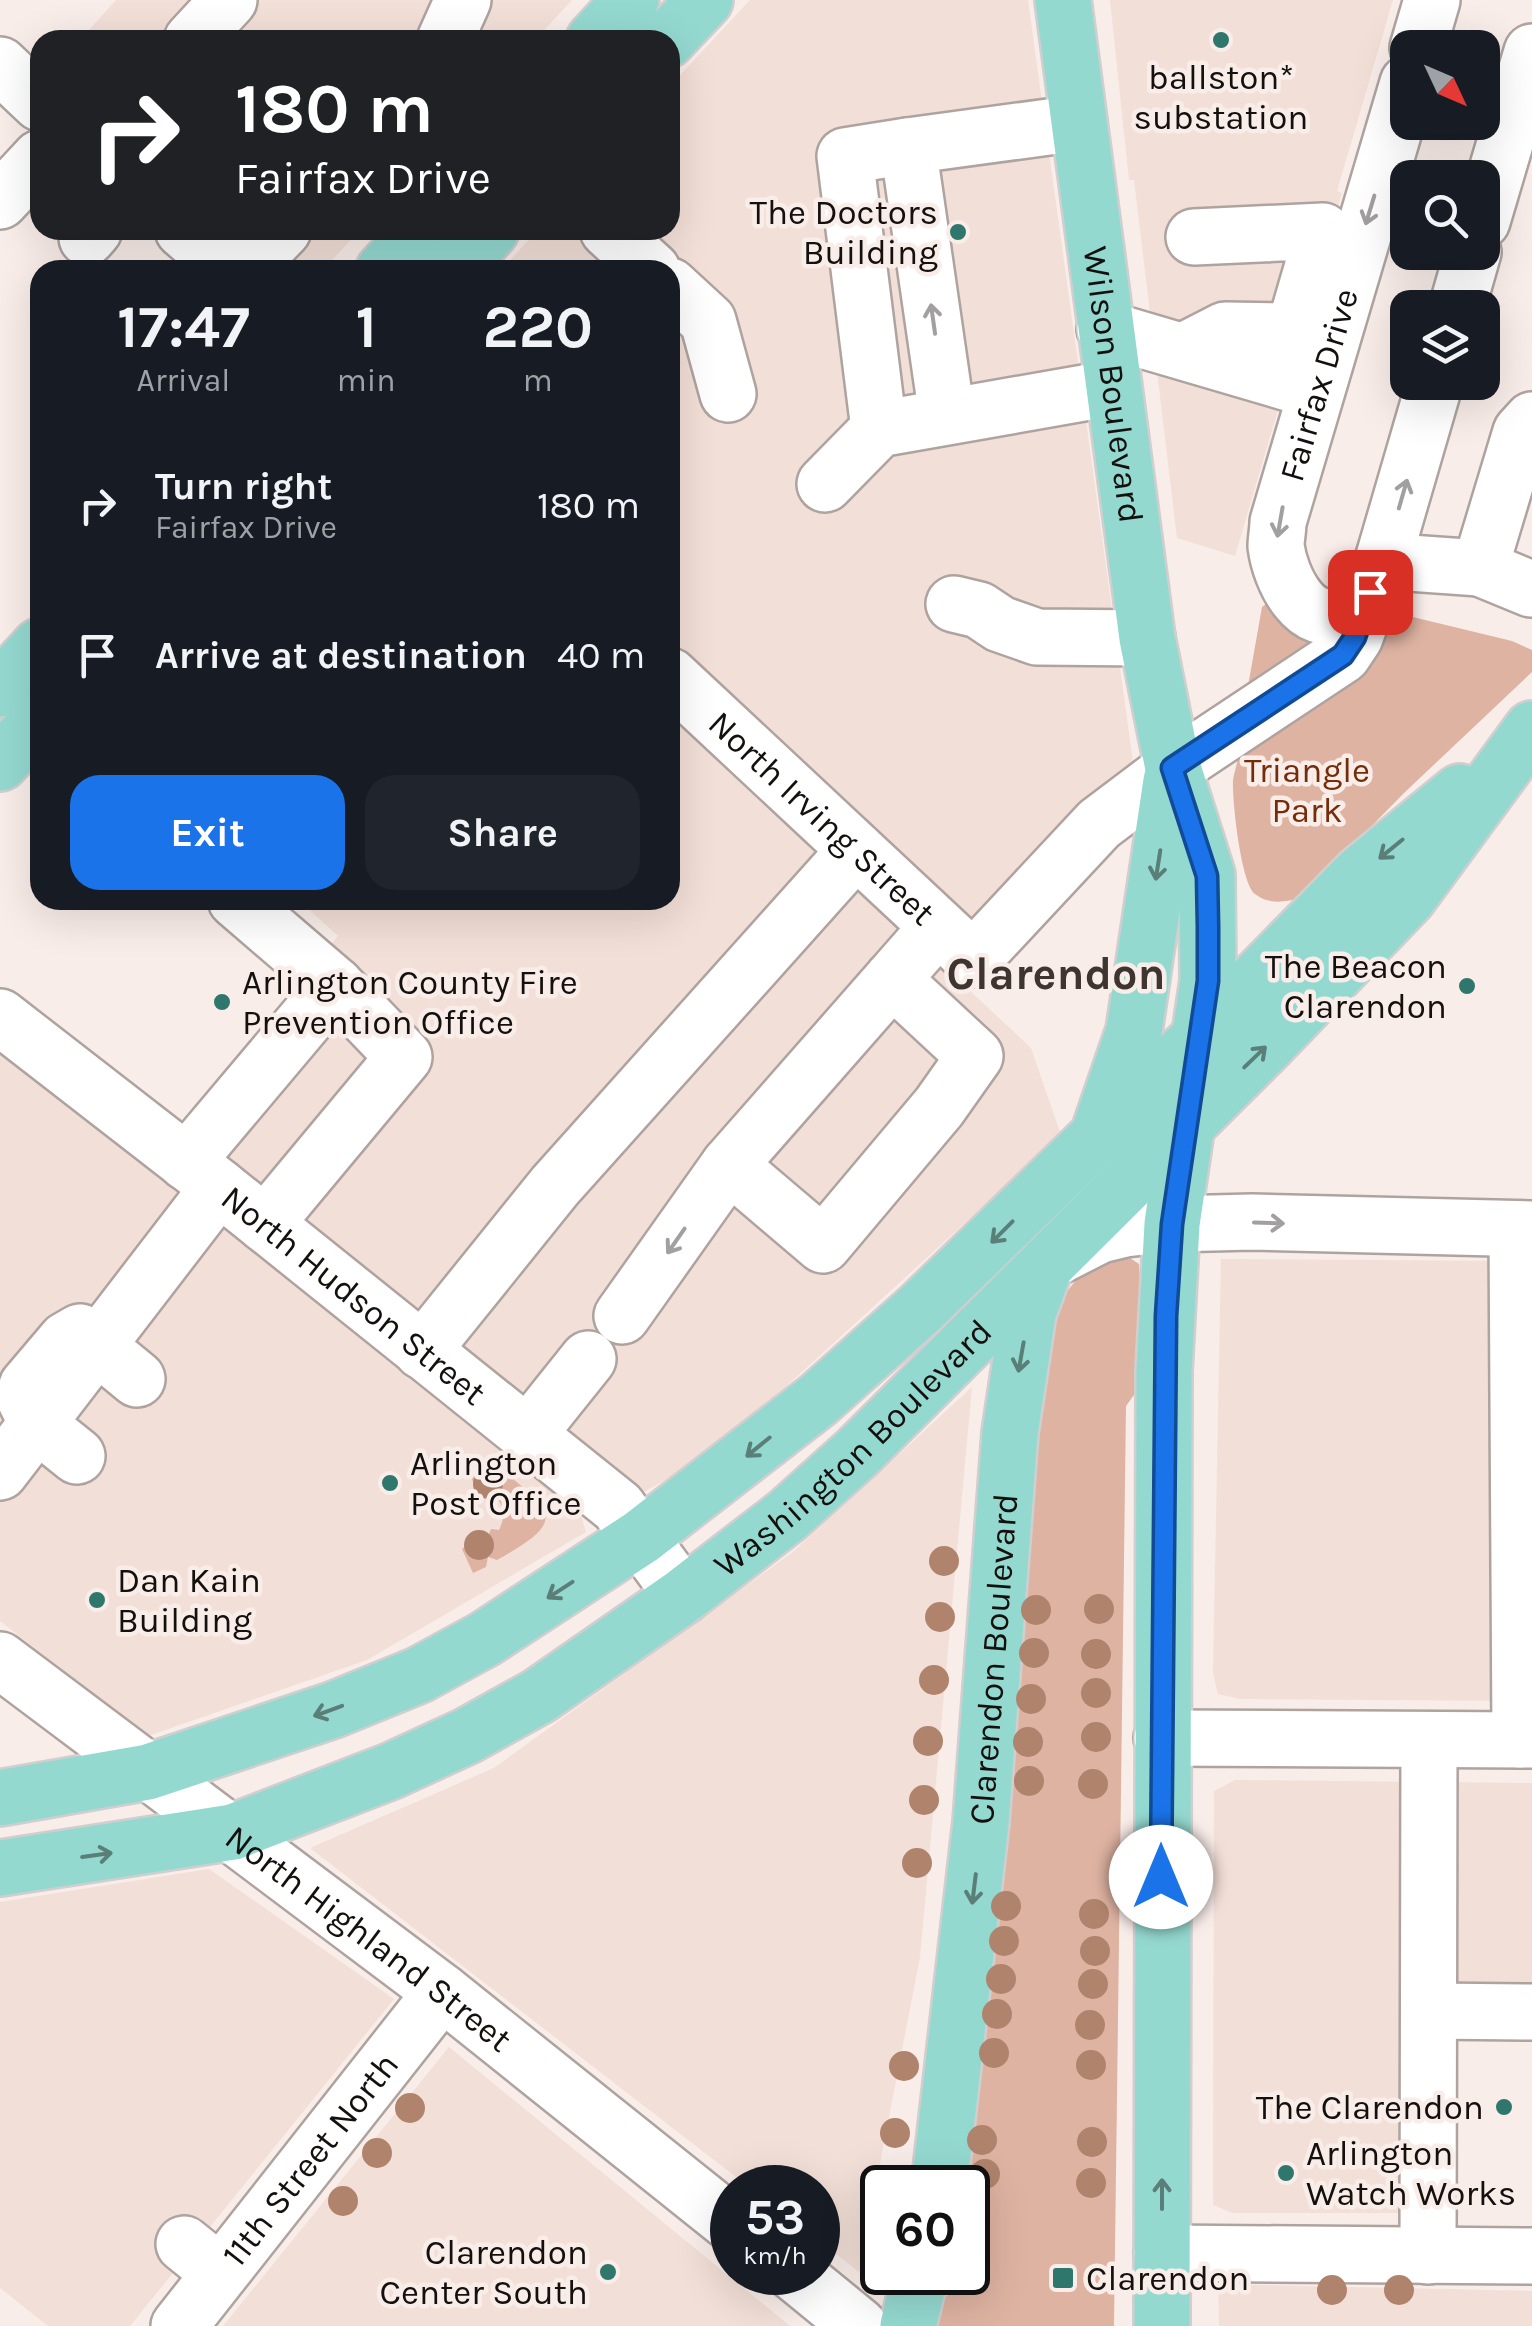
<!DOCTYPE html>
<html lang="en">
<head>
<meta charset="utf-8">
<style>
  :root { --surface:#171b24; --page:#20242c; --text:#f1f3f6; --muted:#9ea1a6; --accent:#1a73e8 }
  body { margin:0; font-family:Karla,sans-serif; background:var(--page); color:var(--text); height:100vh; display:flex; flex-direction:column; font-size:38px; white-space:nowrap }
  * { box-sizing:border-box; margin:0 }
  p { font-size:32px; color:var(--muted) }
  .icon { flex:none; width:55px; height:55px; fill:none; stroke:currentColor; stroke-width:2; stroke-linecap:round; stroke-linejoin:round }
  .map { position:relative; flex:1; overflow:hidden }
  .panel { position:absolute; left:30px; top:260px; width:650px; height:650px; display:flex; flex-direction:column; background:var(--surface); border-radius:30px; box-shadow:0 10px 40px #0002 }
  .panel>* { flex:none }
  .top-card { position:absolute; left:30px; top:30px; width:650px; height:210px; border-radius:30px; box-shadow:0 10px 40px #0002; background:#202124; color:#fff; overflow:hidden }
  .needle { width:65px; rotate:134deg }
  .fabs { position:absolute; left:1390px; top:30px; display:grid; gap:20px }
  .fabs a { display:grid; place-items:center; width:110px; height:110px; border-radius:20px; background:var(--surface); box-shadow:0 10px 40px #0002; font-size:50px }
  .speed { position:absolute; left:710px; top:2165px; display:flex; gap:20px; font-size:50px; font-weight:700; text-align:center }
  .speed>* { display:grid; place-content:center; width:130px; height:130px; border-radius:50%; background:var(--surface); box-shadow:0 10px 40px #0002; line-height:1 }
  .speed small { font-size:25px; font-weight:400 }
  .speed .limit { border:5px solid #111; border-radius:15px; background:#fff; color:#111 }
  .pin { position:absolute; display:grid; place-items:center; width:85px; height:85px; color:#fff; margin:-42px; border-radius:20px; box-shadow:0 5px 15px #0006 }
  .me { position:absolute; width:110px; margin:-55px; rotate:0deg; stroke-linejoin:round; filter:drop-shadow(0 0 8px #0008) }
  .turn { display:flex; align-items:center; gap:35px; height:210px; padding:0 40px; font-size:45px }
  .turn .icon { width:130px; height:130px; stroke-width:2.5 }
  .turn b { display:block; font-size:70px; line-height:85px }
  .eta { display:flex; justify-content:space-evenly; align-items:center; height:170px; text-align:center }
  .eta b { font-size:60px; font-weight:700; line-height:70px }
  .button { display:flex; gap:20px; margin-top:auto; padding:20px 40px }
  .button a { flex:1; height:115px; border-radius:30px; background:var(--accent); color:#fff; font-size:40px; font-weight:700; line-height:115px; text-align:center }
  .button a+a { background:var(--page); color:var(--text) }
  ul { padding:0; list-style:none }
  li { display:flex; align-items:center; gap:30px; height:150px; padding:0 40px }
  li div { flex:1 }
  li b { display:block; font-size:38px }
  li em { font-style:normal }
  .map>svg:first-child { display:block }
  .built { fill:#f2dfd7 }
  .green { fill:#deb3a2 }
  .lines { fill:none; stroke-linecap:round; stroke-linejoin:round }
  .minor-casing { stroke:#aea39f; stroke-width:60 }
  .major-casing { stroke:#d0cfcf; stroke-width:60 }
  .minor { stroke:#fff; stroke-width:55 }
  .major { stroke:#94d9d0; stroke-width:55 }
  .tree { fill:#b0836d }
  .oneway { stroke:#a19f9f }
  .oneway2 { stroke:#5a7f79 }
  .route-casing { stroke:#114b97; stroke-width:25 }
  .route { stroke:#1a73e8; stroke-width:18 }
  .poi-dot { fill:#2f766d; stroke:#f9ede9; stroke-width:4 }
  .labels { text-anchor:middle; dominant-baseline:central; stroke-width:9; stroke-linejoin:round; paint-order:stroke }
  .poi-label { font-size:35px; fill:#14100e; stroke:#f9ede9; text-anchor:start }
  .street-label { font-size:35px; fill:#14100e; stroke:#f9ede9 }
  .park-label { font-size:35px; fill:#752c08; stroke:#f9ede9 }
  .district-label { font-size:45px; font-weight:bold; fill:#3e3531; stroke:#f9ede9 }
</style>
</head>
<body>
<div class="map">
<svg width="1532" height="2326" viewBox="0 0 1532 2326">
  <rect width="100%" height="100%" fill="#f9ede9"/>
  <!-- built -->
  <g class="built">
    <path d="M116 0H572L535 40H80Z"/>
    <path d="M750 0H1028L1133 762 972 920 670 641V270H501L538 230H670V86Z"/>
    <path d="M1110 0H1393L1337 191 1342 193 1235 556 1177 538 1134 180H1129Z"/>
    <path d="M239 230H360L323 270H283Z"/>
    <path d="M670 710 1031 1048 1061 1135 710 1456 636 1496 174 1138 338 936 299 900H670Z"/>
    <path d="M0 1052 576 1498 586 1532 367 1660 148 1736 0 1621Z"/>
    <path d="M1221 1259 1517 1261 1519 1701 1240 1699 1218 1694 1213 1673Z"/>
    <path d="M972 1387 920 1957 859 2272 818 2240V2188L749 2187 310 1848 494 1768 794 1551Z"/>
    <path d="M1235 1780 1532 1783V2012H1429L1428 2213H1232L1213 2205 1214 1791Z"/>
    <path d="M209 1869 394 1999 130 2326H48L0 2288V1902Z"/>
    <path d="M449 2047 790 2326H223Z"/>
    <path d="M1218 2284 1532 2291V2326H1219Z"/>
  </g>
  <!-- green -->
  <g class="green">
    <path d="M1271 600 1328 633 1248 686 1262 607Z"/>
    <path d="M1388 611 1512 641 1532 650V672L1404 793 1301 898C1285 902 1269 905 1255 894 1241 883 1232 801 1233 780 1234 773 1237 765 1238 757Z"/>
    <path d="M1118 1250 1139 1264 1141 1303 1139 1388 1126 1406 1114 2326H939C936 2306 952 2293 955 2273L968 2272V2209L972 2183 963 2152 1030 1410 1054 1308 1087 1266Z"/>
    <path d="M487 1458 493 1464V1472L497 1475 503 1471C560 1515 561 1524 497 1560L488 1557 486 1567 473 1573 462 1549 469 1543 467 1541 473 1534H489L491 1529 499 1530C505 1518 504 1508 497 1497L480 1494 471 1478Z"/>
  </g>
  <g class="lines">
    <!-- minor casing -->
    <g class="minor-casing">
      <g id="minor">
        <path d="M192 40 229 0"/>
        <path d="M445 40 463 0"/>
        <path d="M1418 48 1432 0"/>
        <path d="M0 65 40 103"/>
        <path d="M0 201 40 158"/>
        <path d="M1482 221 1532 52"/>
        <path d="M183 230 229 270"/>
        <path d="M608 230 652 270"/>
        <path d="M87 238 94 230"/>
        <path d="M244 270 283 230"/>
        <path d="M670 286 708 321 728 394"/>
        <path d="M1457 308 1473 252"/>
        <path d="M1105 329 1316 391"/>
        <path d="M1184 351 1225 330 1294 331 1323 231 1194 237"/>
        <path d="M947 416 908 146 1078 123"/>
        <path d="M879 429 845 156 908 146"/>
        <path d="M825 484 879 429 1112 388"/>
        <path d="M1384 557 1409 563 1480 568 1521 432 1532 420"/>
        <path d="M1480 568 1531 589"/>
        <path id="s1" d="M1371 592C1363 598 1354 607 1345 612 1306 633 1280 578 1276 546 1276 539 1278 530 1278 522L1408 83"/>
        <path d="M954 604 979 610 1000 624 1037 637 1147 638"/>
        <path id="s2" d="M670 676 973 959 1099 824 1173 768 1343 655 1355 637 1384 557 1435 382"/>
        <path d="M236 900 335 985 404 1057 265 1224"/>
        <path d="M892 979 975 1056 939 1107 823 1245 729 1165 909 960 938 927"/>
        <path id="s3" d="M0 1017 219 1187 618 1507 683 1596"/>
        <path d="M186 1162 335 985"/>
        <path d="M1517 1229 1520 1740"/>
        <path d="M1053 1259 1100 1235 1125 1229 1172 1224 1252 1222 1532 1229"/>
        <path d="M622 1316 729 1165"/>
        <path d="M422 1351 555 1186 856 850"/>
        <path d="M528 1434 588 1359"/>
        <path d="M77 1456 37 1424 24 1397 27 1386 66 1340 80 1332 137 1379"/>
        <path d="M0 1472 219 1187"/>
        <path id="s4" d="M0 1660 442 1992 732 2224"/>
        <path d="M1162 1738 1532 1740"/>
        <path d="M1429 2011 1532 2012"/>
        <path d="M184 2244 220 2273"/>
        <path d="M1162 2253 1532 2256"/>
        <path d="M1428 2256 1429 1740"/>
        <path d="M793 2272 859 2326"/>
        <path id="s5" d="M179 2326 442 1992"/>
      </g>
    </g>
    <!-- major casing -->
    <g class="major-casing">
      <g id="major">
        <path id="s6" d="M1063 0 1147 638 1173 768 1207 875 1208 981 1172 1224 1164 1371 1162 2326"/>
        <path d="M594 40 631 0"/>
        <path d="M667 40 705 0"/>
        <path d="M384 270 421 230"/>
        <path d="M455 270 491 230"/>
        <path d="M0 689 40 646"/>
        <path d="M0 763 40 720"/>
        <path d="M1101 1127 1134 1031 1171 781"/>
        <path d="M0 1798 148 1772 333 1710 419 1675 485 1639 641 1537 818 1400 921 1308 1198 1039 1360 874 1460 792"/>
        <path id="s7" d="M0 1868 233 1832 391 1771 467 1736 539 1696 683 1596 788 1515 858 1452 1266 1046 1408 898 1532 729"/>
        <path id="s8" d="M939 2188 981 1822 1010 1433 1028 1313 1043 1272"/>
        <path d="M908 2326 921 2272"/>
      </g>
    </g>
    <!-- minor -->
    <use href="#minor" class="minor"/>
    <!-- major -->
    <use href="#major" class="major"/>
  </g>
  <!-- trees -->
  <g class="tree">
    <circle cx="488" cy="1484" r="15"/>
    <circle cx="479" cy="1545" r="15"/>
    <circle cx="944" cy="1561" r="15"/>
    <circle cx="1099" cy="1609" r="15"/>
    <circle cx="1036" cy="1610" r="15"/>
    <circle cx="940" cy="1617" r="15"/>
    <circle cx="1034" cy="1653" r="15"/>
    <circle cx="1096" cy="1654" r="15"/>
    <circle cx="934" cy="1680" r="15"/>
    <circle cx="1096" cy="1693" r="15"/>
    <circle cx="1031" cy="1699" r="15"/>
    <circle cx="1096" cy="1737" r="15"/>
    <circle cx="928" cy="1741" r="15"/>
    <circle cx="1028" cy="1742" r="15"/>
    <circle cx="1029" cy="1781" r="15"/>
    <circle cx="1093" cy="1784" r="15"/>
    <circle cx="924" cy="1800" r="15"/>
    <circle cx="917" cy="1863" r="15"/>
    <circle cx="1006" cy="1906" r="15"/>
    <circle cx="1094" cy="1914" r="15"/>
    <circle cx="1004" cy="1941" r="15"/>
    <circle cx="1095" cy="1951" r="15"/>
    <circle cx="1001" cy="1979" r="15"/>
    <circle cx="1093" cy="1984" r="15"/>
    <circle cx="997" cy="2014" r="15"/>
    <circle cx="1090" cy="2025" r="15"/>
    <circle cx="994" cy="2053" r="15"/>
    <circle cx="1091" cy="2065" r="15"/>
    <circle cx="904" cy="2066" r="15"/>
    <circle cx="410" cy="2108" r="15"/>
    <circle cx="895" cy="2133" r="15"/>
    <circle cx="982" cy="2140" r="15"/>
    <circle cx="1092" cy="2142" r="15"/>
    <circle cx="377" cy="2153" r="15"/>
    <circle cx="985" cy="2174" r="15"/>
    <circle cx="1091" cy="2183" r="15"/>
    <circle cx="343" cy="2201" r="15"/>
    <circle cx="1332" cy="2290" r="15"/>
    <circle cx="1399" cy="2290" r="15"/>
  </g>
  <!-- one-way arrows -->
  <defs><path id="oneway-shaft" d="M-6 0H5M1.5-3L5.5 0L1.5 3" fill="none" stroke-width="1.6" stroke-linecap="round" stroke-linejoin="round" transform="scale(2.5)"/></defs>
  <g class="oneway">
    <use href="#oneway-shaft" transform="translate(1370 210) rotate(107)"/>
    <use href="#oneway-shaft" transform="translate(933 319) rotate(-98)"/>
    <use href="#oneway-shaft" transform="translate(1403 494) rotate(-74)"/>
    <use href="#oneway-shaft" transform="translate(1280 522) rotate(100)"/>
    <use href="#oneway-shaft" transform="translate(1269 1223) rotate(2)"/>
    <use href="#oneway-shaft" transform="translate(676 1241) rotate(125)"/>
  </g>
  <g class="oneway2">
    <use href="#oneway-shaft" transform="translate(1391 849) rotate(141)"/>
    <use href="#oneway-shaft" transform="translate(1158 865) rotate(99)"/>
    <use href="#oneway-shaft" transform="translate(1255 1057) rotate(-44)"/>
    <use href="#oneway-shaft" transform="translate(1002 1232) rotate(135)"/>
    <use href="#oneway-shaft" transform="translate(1021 1357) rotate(100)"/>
    <use href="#oneway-shaft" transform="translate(758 1447) rotate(141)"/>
    <use href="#oneway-shaft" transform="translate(560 1590) rotate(147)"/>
    <use href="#oneway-shaft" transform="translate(328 1711) rotate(160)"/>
    <use href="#oneway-shaft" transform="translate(97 1855) rotate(-8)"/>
    <use href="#oneway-shaft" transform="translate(974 1889) rotate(97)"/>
    <use href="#oneway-shaft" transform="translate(1162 2194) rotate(-90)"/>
  </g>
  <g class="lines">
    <!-- route casing -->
    <g class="route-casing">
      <path id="route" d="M1161 1877 1166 1316 1172 1224 1208 981V927L1207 876 1172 768 1343 655 1355 637 1370 592"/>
    </g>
    <!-- route -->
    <use href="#route" class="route"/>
  </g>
  <!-- markers -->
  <g class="poi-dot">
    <circle cx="1221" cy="40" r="10"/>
    <circle cx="958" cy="232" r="10"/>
    <circle cx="1467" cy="986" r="10"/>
    <circle cx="222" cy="1002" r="10"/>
    <circle cx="390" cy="1483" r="10"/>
    <circle cx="97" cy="1600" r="10"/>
    <circle cx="1504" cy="2107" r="10"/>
    <circle cx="1286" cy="2173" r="10"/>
    <circle cx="608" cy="2272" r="10"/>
    <rect x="1051" y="2266" width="24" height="24" rx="5"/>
  </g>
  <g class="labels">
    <!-- poi labels -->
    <g class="poi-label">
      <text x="1221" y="77" text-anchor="middle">ballston*<tspan x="1221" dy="40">substation</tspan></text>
      <text x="938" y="212" text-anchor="end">The Doctors<tspan x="938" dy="40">Building</tspan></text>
      <text x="1447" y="966" text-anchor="end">The Beacon<tspan x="1447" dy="40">Clarendon</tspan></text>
      <text x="242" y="982">Arlington County Fire<tspan x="242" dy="40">Prevention Office</tspan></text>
      <text x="410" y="1463">Arlington<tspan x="410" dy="40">Post Office</tspan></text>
      <text x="117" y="1580">Dan Kain<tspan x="117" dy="40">Building</tspan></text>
      <text x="1484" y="2107" text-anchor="end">The Clarendon</text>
      <text x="1306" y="2153">Arlington<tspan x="1306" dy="40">Watch Works</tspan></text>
      <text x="588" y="2252" text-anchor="end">Clarendon<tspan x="588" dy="40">Center South</tspan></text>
      <text x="1086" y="2278">Clarendon</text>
    </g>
    <!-- street labels -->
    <g class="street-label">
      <text stroke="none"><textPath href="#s1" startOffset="312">Fairfax Drive</textPath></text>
      <text stroke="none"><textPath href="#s6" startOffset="388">Wilson Boulevard</textPath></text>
      <text stroke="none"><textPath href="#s2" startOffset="208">North Irving Street</textPath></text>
      <text stroke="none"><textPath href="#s3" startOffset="450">North Hudson Street</textPath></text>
      <text stroke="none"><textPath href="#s7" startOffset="972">Washington Boulevard</textPath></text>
      <text stroke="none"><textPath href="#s8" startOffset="532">Clarendon Boulevard</textPath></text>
      <text stroke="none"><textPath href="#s4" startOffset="462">North Highland Street</textPath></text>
      <text stroke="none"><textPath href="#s5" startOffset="212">11th Street North</textPath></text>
    </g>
    <!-- park labels -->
    <g class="park-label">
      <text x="1307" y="770">Triangle<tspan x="1307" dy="40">Park</tspan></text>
    </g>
    <!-- district labels -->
    <g class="district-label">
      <text x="1056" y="974">Clarendon</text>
    </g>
  </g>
</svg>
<div class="fabs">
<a><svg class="needle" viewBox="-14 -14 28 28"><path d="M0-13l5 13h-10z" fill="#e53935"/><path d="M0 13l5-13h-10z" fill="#9ea1a6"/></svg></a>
<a><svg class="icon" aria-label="search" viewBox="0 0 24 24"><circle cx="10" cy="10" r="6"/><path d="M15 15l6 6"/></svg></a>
<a><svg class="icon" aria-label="layers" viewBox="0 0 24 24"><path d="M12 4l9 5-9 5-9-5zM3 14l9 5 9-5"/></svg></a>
</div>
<div class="speed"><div>53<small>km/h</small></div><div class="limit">60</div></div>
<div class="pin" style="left:1370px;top:592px;background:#d93025"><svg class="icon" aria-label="arrive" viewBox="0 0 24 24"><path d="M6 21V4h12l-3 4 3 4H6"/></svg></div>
<svg class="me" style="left:1161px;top:1877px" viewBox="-20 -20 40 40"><circle r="19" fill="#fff"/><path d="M0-13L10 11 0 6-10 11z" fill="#1a73e8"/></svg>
<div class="top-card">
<div class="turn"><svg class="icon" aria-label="right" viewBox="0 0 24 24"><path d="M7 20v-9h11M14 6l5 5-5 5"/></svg><div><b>180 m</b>Fairfax Drive</div></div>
</div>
<section class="panel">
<div class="eta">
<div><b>17:47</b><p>Arrival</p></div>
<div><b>1</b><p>min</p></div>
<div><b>220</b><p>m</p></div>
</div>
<ul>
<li><svg class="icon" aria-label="right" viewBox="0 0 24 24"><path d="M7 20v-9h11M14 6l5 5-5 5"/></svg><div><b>Turn right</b><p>Fairfax Drive</p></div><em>180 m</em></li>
<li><svg class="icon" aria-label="arrive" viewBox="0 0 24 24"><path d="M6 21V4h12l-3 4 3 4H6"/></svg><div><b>Arrive at destination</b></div><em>40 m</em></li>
</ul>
<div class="button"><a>Exit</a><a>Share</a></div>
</section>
</div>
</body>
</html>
